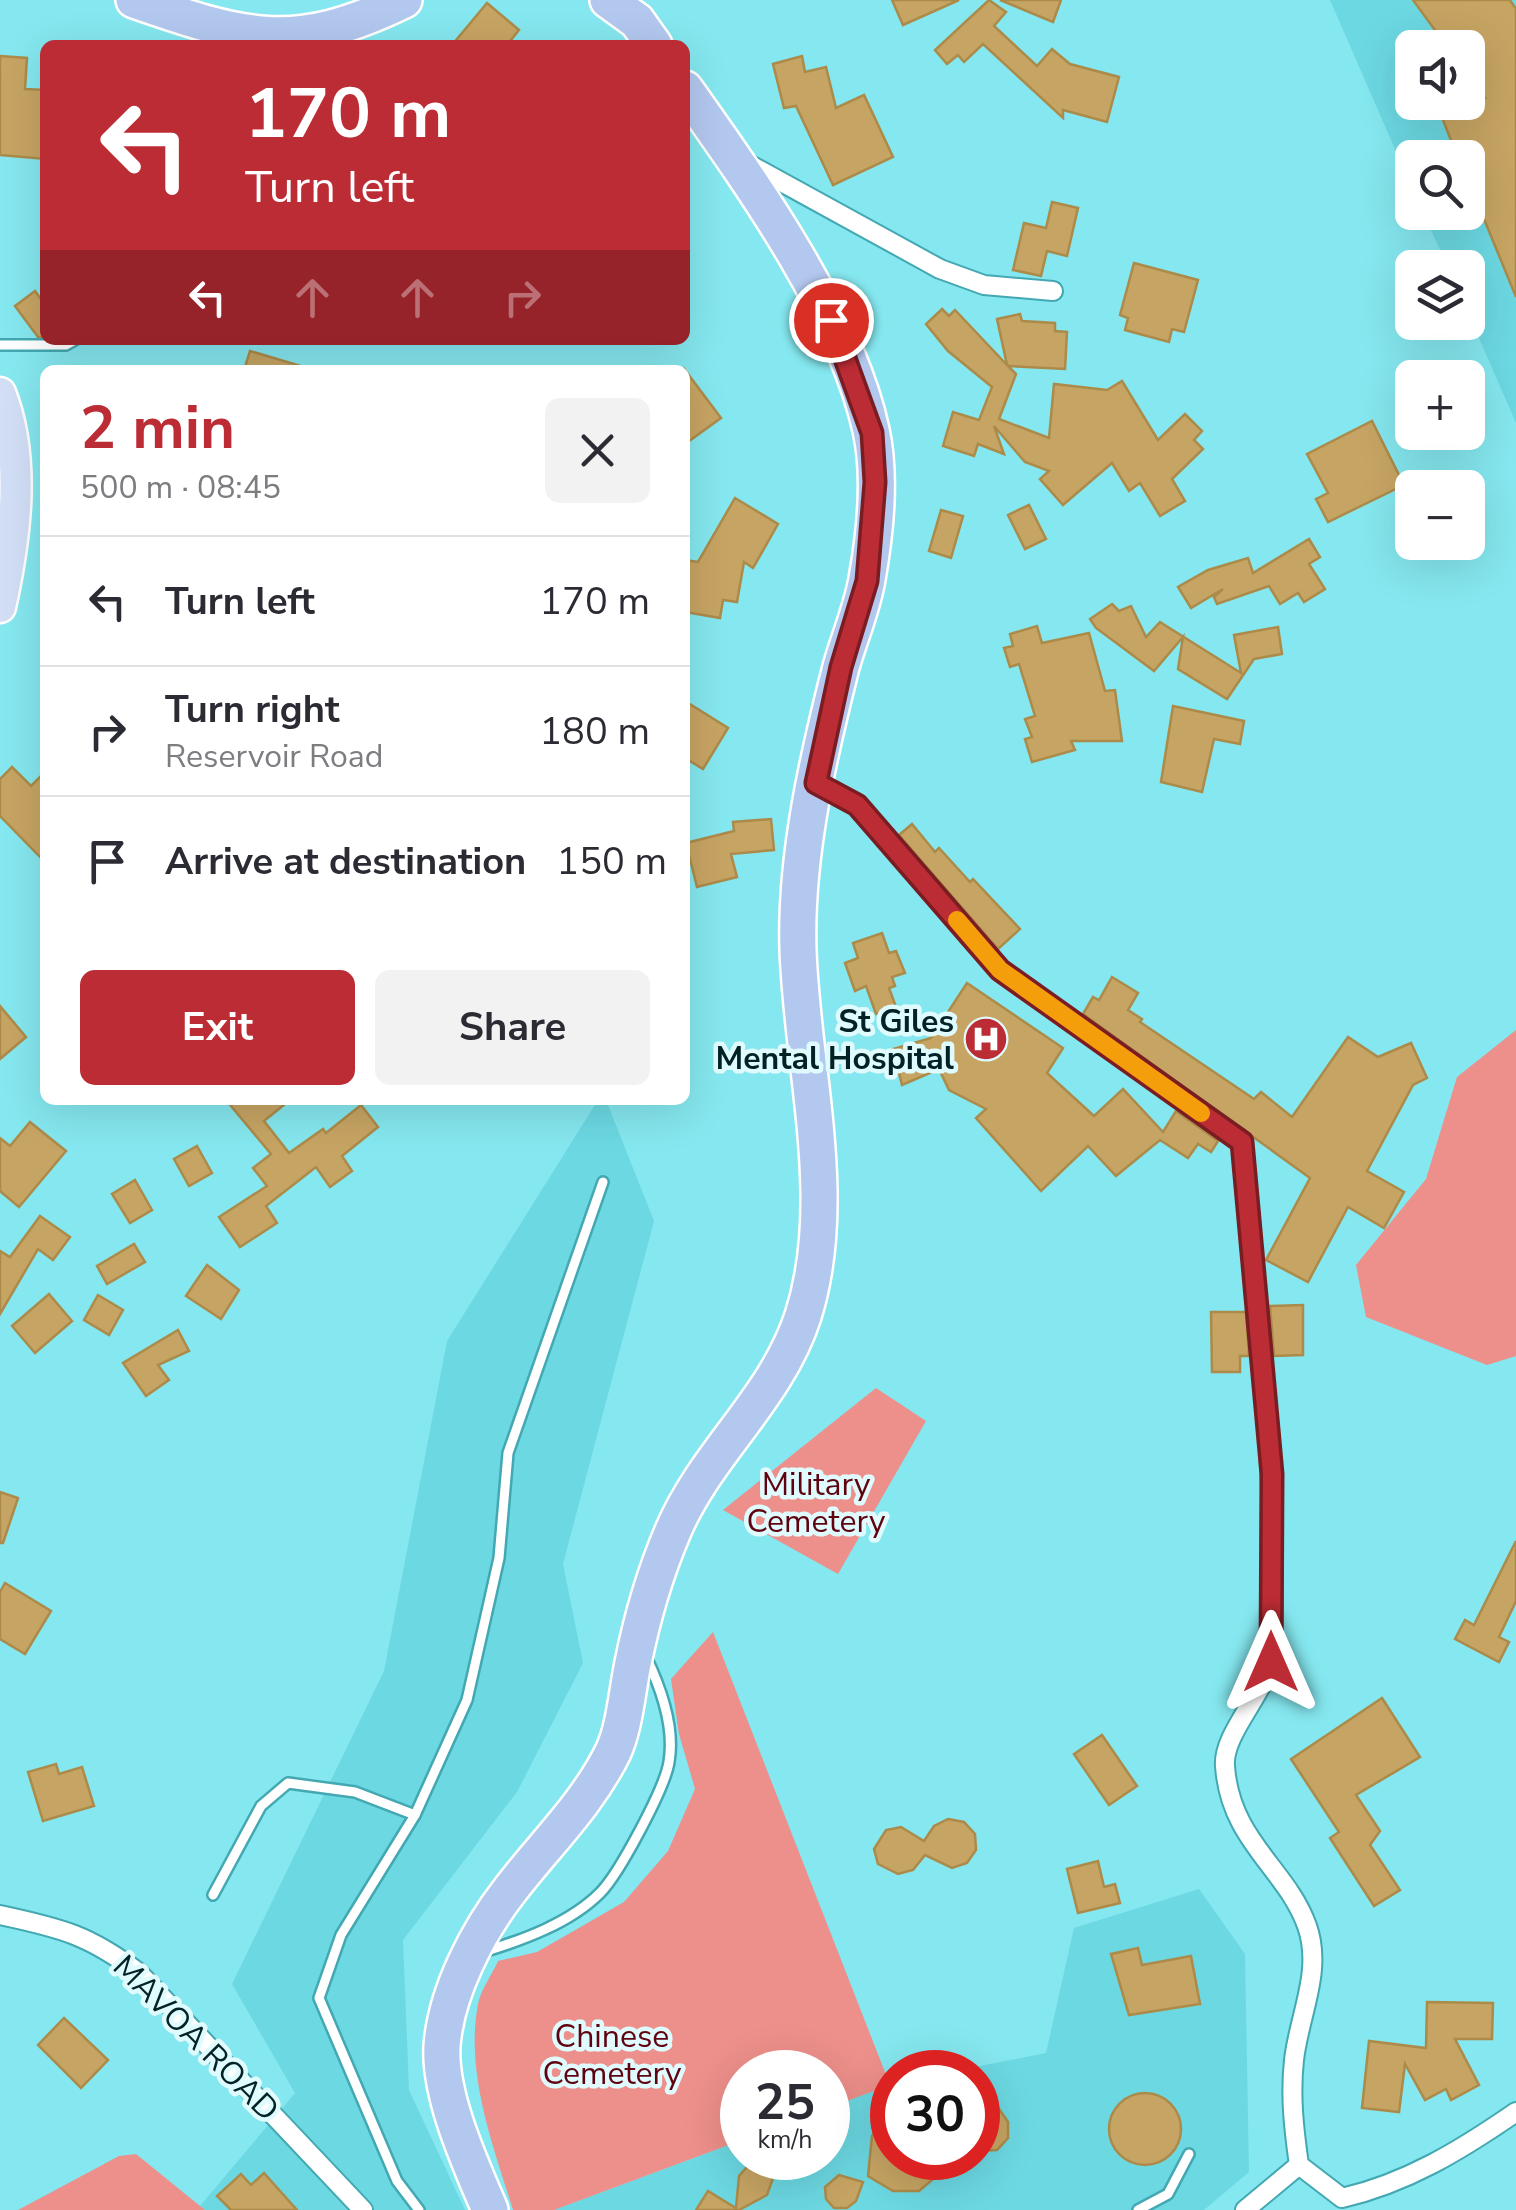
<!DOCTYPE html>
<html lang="en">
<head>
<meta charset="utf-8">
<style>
  :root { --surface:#fff; --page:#f2f2f3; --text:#2b2b33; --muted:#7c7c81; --line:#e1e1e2; --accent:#bc2c35 }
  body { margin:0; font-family:"Nunito Sans",sans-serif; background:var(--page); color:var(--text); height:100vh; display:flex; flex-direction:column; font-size:38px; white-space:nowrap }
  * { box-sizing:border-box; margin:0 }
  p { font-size:32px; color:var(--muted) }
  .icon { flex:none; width:55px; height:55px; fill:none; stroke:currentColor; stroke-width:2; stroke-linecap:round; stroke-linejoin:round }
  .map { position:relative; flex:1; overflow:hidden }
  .drawer { position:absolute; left:40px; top:365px; width:650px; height:740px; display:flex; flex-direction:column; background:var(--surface); border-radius:15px; box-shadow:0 10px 40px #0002 }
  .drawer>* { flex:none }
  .top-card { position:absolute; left:40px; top:40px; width:650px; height:305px; border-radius:15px; box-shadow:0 10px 40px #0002; background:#bc2c35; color:#fff; overflow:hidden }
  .buttons { position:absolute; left:1395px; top:30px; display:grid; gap:20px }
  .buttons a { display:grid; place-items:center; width:90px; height:90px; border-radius:15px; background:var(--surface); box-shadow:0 10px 40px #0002; font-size:50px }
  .speed { position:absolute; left:720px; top:2050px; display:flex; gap:20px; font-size:50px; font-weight:700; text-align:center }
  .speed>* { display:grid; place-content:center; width:130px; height:130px; border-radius:50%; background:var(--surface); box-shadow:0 10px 40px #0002; line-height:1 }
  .speed small { font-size:25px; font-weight:400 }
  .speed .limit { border:15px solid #d22; background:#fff; color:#111 }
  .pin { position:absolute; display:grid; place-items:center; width:85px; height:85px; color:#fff; margin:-42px; border:5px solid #fff; border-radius:50%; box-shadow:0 2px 10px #0007 }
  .me { position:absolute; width:110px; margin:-55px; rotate:0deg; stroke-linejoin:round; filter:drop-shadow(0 0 8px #0008) }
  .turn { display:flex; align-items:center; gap:35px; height:210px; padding:0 40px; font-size:45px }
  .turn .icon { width:130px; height:130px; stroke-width:2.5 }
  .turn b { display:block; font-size:70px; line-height:85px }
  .lanes { display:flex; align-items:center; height:95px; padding:0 40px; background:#0003; justify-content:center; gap:50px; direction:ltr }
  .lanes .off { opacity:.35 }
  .round { display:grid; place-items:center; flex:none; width:105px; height:105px; border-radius:15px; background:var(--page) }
  .overview { display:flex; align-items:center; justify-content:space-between; height:170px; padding:0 40px }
  h1 { font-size:60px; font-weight:700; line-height:75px; color:var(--accent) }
  .button { display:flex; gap:20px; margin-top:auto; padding:20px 40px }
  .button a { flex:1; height:115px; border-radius:15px; background:var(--accent); color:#fff; font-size:40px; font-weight:700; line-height:115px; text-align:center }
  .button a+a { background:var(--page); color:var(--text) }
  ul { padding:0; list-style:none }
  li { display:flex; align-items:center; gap:30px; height:130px; padding:0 40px; border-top:2px solid var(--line) }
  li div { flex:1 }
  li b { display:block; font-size:38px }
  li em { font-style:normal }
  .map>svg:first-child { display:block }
  .built { fill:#6cd8e2; fill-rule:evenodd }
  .green { fill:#ed8f8a }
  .building { fill:#c6a463; stroke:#ac8b4a; stroke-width:2.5 }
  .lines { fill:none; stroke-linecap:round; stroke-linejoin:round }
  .lane-casing { stroke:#43a8b1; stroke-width:14 }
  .street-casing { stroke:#43a8b1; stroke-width:22 }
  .primary-casing { stroke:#fff; stroke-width:35 }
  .highway-casing { stroke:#fff; stroke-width:40 }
  .lane { stroke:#fff; stroke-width:9 }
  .street { stroke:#fff; stroke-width:18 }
  .primary { stroke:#d1def5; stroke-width:30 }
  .highway { stroke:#b3c8ef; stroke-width:35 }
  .route-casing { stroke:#7a1d22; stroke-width:25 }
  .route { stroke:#bc2c35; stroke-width:18 }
  .slow { stroke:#f59e0b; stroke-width:18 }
  .labels { text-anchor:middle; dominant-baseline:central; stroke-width:9; stroke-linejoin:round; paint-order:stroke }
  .poi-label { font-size:32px; font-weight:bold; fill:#022225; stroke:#e0fbfd; text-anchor:end }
  .park-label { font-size:32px; fill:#600310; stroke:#e0fbfd }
  .street-label { font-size:32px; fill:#022225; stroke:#e0fbfd }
</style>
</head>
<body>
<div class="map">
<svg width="1516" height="2210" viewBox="0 0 1516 2210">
  <rect width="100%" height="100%" fill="#85e7ef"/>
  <!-- built -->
  <g class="built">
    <path d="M1330 0H1516V423L1468 313V268L1448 267 1423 213 1468 212V158H1412V188ZM1412 48H1468V102H1412Z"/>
    <path d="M598 1100H606L654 1221 563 1564 583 1663 517 1792 403 1940 409 2090 465 2210H205L200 2206 295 2093 232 1984 384 1671 447 1341Z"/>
    <path d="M1199 1889 1245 1954 1249 2172 1204 2210H554L742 2140V2158H828V2108L892 2084V2158H978V2072H949L1046 2053 1074 1928Z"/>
  </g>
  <!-- green -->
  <g class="green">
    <path d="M1516 1030V1356L1487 1365 1366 1317 1356 1265 1426 1179 1457 1077Z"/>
    <path d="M876 1388 926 1421 838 1574 723 1510Z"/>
    <path d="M713 1632 890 2085 828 2108V2072H742V2140L554 2210H513C493 2145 465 2073 478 2004 481 1989 492 1975 498 1961L537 1952 624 1902 668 1851 695 1789 679 1734 671 1679Z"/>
    <path d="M136 2154 205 2210H18L119 2156Z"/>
  </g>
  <!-- building -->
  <g class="building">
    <path d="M892 0H959L903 25Z"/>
    <path d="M989 0 1006 12 994 26 1037 66 1052 49 1070 64 1119 77 1107 122 1063 110V118L983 44 964 62 958 55 947 64 935 50Z"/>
    <path d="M1000 0H1061L1053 22Z"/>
    <path d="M1413 0H1510L1516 9V297L1468 180V158H1458L1441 115 1485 98 1468 74V48H1448Z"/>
    <path d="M487 3 519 30 507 45H452Z"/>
    <path d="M0 56 27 58 25 89 45 90V159L0 155Z"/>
    <path d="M802 56 805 72 826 67 836 108 864 95 893 157 833 185 796 106 784 108 773 64Z"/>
    <path d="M1052 202 1078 208 1067 256 1047 251 1041 276 1013 270 1024 223 1046 228Z"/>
    <path d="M1134 263 1198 280 1184 332 1172 329 1169 342 1125 330 1128 318 1120 315Z"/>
    <path d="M35 291 45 305V337H38L15 306Z"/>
    <path d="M942 309 949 316 955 310 1007 365 997 319 1020 314 1022 321 1055 323V331L1067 332 1065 369 1008 366 1016 374 999 419 1049 438 1054 384 1107 390 1122 381 1158 440 1185 414 1202 431 1194 440 1203 449 1172 479 1185 501 1160 516 1140 483 1129 491 1112 463 1063 505 1040 479 1049 471 1025 462 994 426 1004 454 978 444 974 456 943 446 953 412 979 420 992 387 948 351 926 324Z"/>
    <path d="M250 351 301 366 300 370H244Z"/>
    <path d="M685 370 721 418 685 444Z"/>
    <path d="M1372 421 1404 485 1328 522 1316 499 1328 493 1307 454Z"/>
    <path d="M735 498 778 524 753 568 744 562 737 602 723 600 720 618 685 612V560L698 562Z"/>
    <path d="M1029 505 1046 539 1025 549 1008 515Z"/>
    <path d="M941 510 963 516 951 558 929 551Z"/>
    <path d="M1309 539 1320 557 1309 564 1325 589 1304 602 1298 593 1280 604 1269 586 1217 604 1214 597 1223 589 1191 608 1178 587 1208 570 1248 558 1253 573Z"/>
    <path d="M1112 604 1119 611 1131 606 1146 637 1160 622 1241 673 1234 635 1278 627 1282 654 1254 659 1227 699 1178 669 1183 637 1154 671 1096 628 1090 619Z"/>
    <path d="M1037 626 1042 643 1089 633 1105 691 1115 690 1122 741H1071L1075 750 1032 762 1025 739 1032 737 1025 719 1035 716 1019 664 1010 667 1004 648 1013 646 1010 634Z"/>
    <path d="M685 701 728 728 703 769 685 758Z"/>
    <path d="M1173 706 1244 721 1240 744 1214 739 1202 792 1161 782Z"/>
    <path d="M12 767 31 786 45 772V862L0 816V779Z"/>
    <path d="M771 819 774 850 731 854 737 877 697 887 686 843 734 831 733 822Z"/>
    <path d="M912 824 935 852 939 848 970 882 973 879 1020 929 998 949 899 835Z"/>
    <path d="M882 933 889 953 896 951 905 973 892 977 895 986 889 988 896 1007 876 1014 866 986 855 991 845 963 858 958 853 943Z"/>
    <path d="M1112 977 1138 993 1128 1010 1142 1019 1140 1022 1254 1099 1261 1092 1292 1117 1348 1037 1378 1057 1411 1043 1427 1078 1413 1085 1367 1171 1404 1192 1384 1228 1348 1207 1308 1282 1266 1260 1310 1178 1083 1014 1093 997 1099 1000Z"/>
    <path d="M967 983 1063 1048 1047 1073 1094 1116 1123 1089 1163 1132 1176 1111 1218 1141 1211 1152 1198 1144 1188 1158 1160 1140 1116 1176 1088 1146 1041 1191 976 1118 986 1109 949 1090 939 1069 902 1085 893 1049 931 1038Z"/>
    <path d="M0 1006 26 1037 0 1059Z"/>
    <path d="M226 1100H290L264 1121 289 1153 323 1129 326 1133 361 1105 378 1127 342 1156 352 1171 330 1187 316 1167 266 1206 277 1223 240 1247 219 1217 267 1186 253 1168 271 1154Z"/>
    <path d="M30 1122 66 1151 19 1207 0 1191V1138L10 1146Z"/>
    <path d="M197 1146 212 1173 189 1186 174 1159Z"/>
    <path d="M135 1180 152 1210 130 1223 112 1194Z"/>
    <path d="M40 1216 70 1237 53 1260 38 1249 0 1314V1251L10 1257Z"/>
    <path d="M134 1244 145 1262 107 1284 97 1266Z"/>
    <path d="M207 1265 239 1290 221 1319 186 1296Z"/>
    <path d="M49 1294 72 1321 35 1353 12 1326Z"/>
    <path d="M98 1295 123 1310 109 1335 84 1320Z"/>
    <path d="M1303 1305V1355L1274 1356 1270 1306Z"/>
    <path d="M1211 1312H1246L1249 1356H1240V1372H1212Z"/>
    <path d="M178 1330 189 1351 158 1365 169 1380 146 1396 123 1363Z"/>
    <path d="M0 1492 18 1498 3 1543H0Z"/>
    <path d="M1516 1541V1601L1499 1637 1509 1642 1499 1662 1455 1639 1465 1620 1474 1625Z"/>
    <path d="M5 1583 51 1611 25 1654 0 1639V1592Z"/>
    <path d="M1382 1698 1420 1757 1356 1795 1380 1831 1370 1845 1400 1890 1374 1906 1330 1838 1339 1832 1291 1759Z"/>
    <path d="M1102 1735 1137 1786 1109 1805 1074 1754Z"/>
    <path d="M56 1764 59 1774 82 1767 94 1806 43 1821 28 1772Z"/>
    <path d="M948 1819 964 1822 975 1834 976 1850 967 1863 952 1868 925 1855 913 1870 898 1874 878 1864 874 1849 886 1830 901 1827 924 1841 934 1826Z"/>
    <path d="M1098 1861 1104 1887 1115 1884 1120 1903 1078 1913 1067 1869Z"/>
    <path d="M1138 1948 1142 1965 1191 1956 1200 2004 1129 2015 1111 1954Z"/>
    <path d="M1427 2002 1493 2003 1492 2039H1455L1479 2085 1451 2100 1446 2089 1425 2100 1405 2064 1399 2112 1362 2108 1369 2041 1426 2048Z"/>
    <path d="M64 2018 108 2060 81 2088 38 2045Z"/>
    <circle cx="1145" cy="2129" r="36"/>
    <path d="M978 2106 999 2109 1008 2122V2138L997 2150 978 2151Z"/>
    <path d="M892 2111V2158H945L939 2174 919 2191H893L868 2176 872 2136Z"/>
    <path d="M760 2165 773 2178 767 2195 739 2210H696L708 2191 736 2208 739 2176 747 2167Z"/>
    <path d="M264 2173 297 2210H231L217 2196 241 2174 251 2185Z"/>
    <path d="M839 2175 863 2182 856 2201 847 2208H834L826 2199 825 2187Z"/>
  </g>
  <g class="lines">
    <!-- lane casing -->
    <g class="lane-casing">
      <g id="lane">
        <path d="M0 345H66L75 340"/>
        <path d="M213 1895 261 1806 288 1783 355 1792 415 1815"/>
        <path d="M483 1952C523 1940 570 1923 600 1893 619 1874 665 1788 669 1762 675 1727 661 1688 646 1657"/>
        <path d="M419 2210 397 2181 319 1998 341 1935 415 1815 467 1700 499 1558 508 1453 603 1182"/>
        <path d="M1138 2210 1168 2194 1189 2154"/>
      </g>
    </g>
    <!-- street casing -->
    <g class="street-casing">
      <g id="street">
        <path d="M745 162 940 269 984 285 1053 291"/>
        <path d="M816 783 857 805 1000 970 1242 1142C1257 1312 1280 1484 1271 1656 1269 1690 1222 1733 1225 1766 1230 1841 1287 1869 1307 1926 1323 1971 1299 2015 1294 2060 1290 2096 1294 2130 1299 2165L1342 2198C1407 2183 1461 2150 1516 2112"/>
        <path d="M0 1915C61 1928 89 1935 139 1973L363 2210"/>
        <path d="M1245 2210 1299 2165"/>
      </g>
    </g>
    <!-- primary casing -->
    <g class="primary-casing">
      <path id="primary" d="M0 393C26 459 15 539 0 607"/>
    </g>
    <!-- highway casing -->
    <g class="highway-casing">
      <g id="highway">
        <path d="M134 0C244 38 293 54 404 0"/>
        <path d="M608 0 637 21 654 45"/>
        <path d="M490 2210C471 2165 439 2096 442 2046 446 1992 478 1931 510 1890 546 1843 586 1806 613 1752 625 1726 627 1691 633 1663 642 1618 655 1573 673 1531 706 1453 776 1399 803 1316 840 1200 802 1069 798 950 795 857 818 757 841 667 849 638 862 609 867 579 875 534 881 475 871 430 846 315 753 185 685 89"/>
      </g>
    </g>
    <!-- lane -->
    <use href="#lane" class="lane"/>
    <!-- street -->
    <use href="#street" class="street"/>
    <!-- primary -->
    <use href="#primary" class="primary"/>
    <!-- highway -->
    <use href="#highway" class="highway"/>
  </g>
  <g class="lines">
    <!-- route casing -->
    <g class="route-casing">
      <path id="route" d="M831 320 872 433 875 482 867 581 841 667 816 783 857 805 1000 970 1242 1142 1272 1474 1271 1662"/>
    </g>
    <!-- route -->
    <use href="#route" class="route"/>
    <!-- slow -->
    <path class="slow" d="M957 920 1000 970 1201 1113"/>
  </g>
  <!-- icons -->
  <defs>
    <g id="hospital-disc" transform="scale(2.25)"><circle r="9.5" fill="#bc2c35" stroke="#e0fbfd"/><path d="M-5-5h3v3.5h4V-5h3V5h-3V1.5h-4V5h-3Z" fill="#fff"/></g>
  </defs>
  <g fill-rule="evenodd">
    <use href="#hospital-disc" x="986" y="1039"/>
  </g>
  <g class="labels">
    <!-- poi labels -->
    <g class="poi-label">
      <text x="954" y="1021">St Giles<tspan x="954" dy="37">Mental Hospital</tspan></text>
    </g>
    <!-- park labels -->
    <g class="park-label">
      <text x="816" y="1484">Military<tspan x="816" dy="37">Cemetery</tspan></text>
      <text x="612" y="2036">Chinese<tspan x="612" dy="37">Cemetery</tspan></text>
    </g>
    <!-- street labels -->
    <g class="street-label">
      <text transform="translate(196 2038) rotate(45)">MAVOA ROAD</text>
    </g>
  </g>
</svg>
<div class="buttons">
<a><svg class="icon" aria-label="sound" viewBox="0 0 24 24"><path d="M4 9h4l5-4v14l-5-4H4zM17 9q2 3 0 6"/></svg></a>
<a><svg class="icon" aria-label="search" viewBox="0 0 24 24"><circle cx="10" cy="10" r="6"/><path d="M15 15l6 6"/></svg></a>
<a><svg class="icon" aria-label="layers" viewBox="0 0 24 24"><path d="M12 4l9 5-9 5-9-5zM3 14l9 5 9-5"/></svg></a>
<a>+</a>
<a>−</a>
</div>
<div class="speed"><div>25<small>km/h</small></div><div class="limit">30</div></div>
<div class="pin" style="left:831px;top:320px;background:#d93025"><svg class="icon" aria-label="arrive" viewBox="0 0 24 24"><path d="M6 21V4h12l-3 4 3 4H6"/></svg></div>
<svg class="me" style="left:1271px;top:1662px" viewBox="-20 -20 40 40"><path d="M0-17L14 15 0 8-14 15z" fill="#bc2c35" stroke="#fff" stroke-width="4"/></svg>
<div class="top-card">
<div class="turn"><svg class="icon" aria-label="left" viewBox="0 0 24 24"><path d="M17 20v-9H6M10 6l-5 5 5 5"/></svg><div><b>170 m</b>Turn left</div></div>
<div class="lanes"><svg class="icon" aria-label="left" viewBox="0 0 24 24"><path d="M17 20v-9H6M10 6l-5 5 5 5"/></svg><svg class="icon off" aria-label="ahead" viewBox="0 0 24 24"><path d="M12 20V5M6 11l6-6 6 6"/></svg><svg class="icon off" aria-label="ahead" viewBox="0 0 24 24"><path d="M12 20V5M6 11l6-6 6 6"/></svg><svg class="icon off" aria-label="right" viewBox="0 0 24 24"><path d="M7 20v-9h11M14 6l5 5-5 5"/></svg></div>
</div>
<section class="drawer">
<div class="overview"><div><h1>2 min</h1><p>500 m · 08:45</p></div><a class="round"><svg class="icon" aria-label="close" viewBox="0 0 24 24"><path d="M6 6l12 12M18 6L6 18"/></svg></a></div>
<ul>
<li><svg class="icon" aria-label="left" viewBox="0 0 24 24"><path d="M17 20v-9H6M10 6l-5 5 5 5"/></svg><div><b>Turn left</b></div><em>170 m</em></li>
<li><svg class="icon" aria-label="right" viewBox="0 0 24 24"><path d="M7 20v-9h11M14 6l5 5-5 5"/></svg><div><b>Turn right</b><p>Reservoir Road</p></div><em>180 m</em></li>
<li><svg class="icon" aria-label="arrive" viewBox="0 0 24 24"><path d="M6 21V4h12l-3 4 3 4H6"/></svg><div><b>Arrive at destination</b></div><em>150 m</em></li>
</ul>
<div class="button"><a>Exit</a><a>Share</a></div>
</section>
</div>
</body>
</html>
